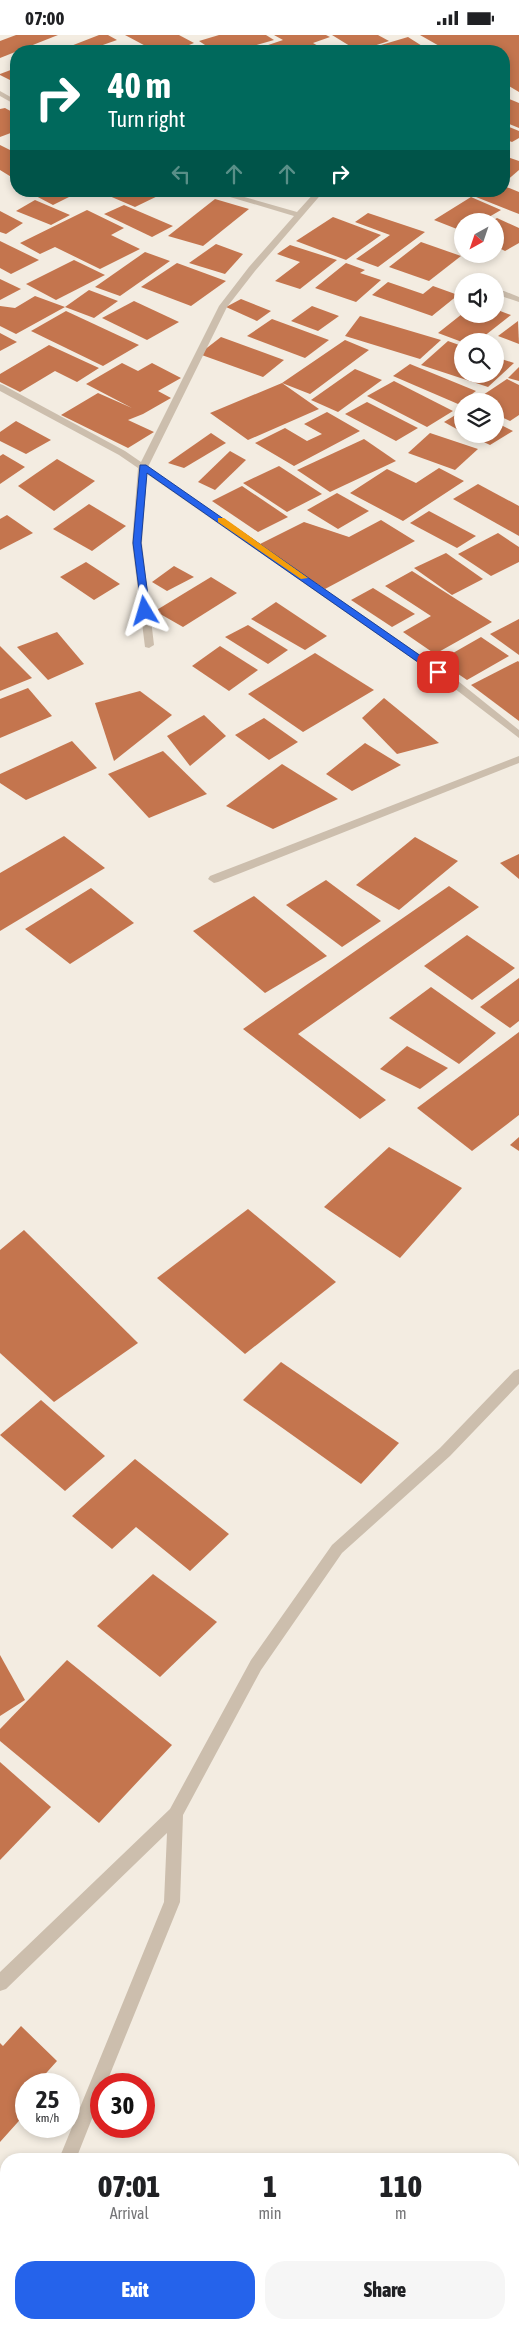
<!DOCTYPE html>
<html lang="en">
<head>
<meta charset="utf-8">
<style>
  :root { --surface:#fff; --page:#f6f6f6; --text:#202124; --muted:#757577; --accent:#2563eb }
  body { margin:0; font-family:"Asap Condensed",sans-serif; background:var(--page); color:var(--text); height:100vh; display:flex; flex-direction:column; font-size:19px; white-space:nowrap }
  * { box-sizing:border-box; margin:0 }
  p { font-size:16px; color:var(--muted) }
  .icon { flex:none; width:28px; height:28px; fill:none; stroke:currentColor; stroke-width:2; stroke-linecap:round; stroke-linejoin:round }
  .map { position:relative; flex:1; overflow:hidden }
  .details { position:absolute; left:0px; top:2118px; width:520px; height:176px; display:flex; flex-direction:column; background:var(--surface); border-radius:20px 20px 0 0; box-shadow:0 2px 8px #0003 }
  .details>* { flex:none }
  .hud { position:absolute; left:10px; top:10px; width:500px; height:152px; border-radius:20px; box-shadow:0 2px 8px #0003; background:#00695c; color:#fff; overflow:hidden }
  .needle { width:32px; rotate:220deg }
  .tools { position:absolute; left:454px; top:178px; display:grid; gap:10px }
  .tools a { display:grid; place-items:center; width:50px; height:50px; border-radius:50%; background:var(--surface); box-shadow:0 2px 8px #0003; font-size:25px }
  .speed { position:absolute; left:15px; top:2038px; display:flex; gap:10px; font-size:25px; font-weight:700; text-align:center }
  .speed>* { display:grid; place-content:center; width:65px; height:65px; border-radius:50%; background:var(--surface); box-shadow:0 2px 8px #0003; line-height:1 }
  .speed small { font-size:12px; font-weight:400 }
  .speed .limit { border:8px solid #d22; background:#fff; color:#111 }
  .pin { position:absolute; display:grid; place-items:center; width:42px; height:42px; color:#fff; margin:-21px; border-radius:10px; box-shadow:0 2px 8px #0006 }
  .me { position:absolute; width:55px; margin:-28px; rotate:353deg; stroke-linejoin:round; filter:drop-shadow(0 0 4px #0008) }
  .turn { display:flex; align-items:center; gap:18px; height:105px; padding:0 15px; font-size:22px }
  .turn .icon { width:65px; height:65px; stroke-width:2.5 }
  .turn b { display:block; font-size:35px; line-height:42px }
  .lanes { display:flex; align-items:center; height:48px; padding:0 15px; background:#0003; justify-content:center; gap:25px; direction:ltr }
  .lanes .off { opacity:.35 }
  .eta { display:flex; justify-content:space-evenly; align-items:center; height:85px; text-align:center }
  .eta b { font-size:30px; font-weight:800; line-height:35px }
  .button { display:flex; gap:10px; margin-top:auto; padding:10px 15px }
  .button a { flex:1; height:58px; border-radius:20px; background:var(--accent); color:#fff; font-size:20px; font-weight:800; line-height:58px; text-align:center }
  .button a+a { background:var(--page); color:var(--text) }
  .status { display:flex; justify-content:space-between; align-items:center; height:35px; padding:0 25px; background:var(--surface); direction:ltr }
  .status svg { height:14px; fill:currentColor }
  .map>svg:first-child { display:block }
  .building { fill:#c4754e }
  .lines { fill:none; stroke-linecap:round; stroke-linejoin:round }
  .street { fill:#ccbead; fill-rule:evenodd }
  .route { fill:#2563eb; stroke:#184099 }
  .slow { fill:#f59e0b }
</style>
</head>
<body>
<div class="status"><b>07:00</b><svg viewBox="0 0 49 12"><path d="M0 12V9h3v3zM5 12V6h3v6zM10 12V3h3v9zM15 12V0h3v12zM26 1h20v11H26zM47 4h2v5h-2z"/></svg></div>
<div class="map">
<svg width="519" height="2293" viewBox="0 0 519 2293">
  <rect width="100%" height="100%" fill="#f3ece1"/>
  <!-- building -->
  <g class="building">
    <path d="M16 0H58L0 23V6Z"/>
    <path d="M99 0H108L117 5 100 11 111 16H58Z"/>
    <path d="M125 0H179L194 8 174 16H155Z"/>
    <path d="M219 0H266L274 5 235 16H214L199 6Z"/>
    <path d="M274 0H326L330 2 313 8 327 16H250L283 5Z"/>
    <path d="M332 0H378L389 6 358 16Z"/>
    <path d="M420 0H519V57L504 48V16H448Z"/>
    <path d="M408 2 430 16H391L381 10Z"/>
    <path d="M16 33V48L0 40V39Z"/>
    <path d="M504 62 519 68V93L504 87Z"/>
    <path d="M5 73 16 79V96L0 102V74Z"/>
    <path d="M504 90 519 96V103L512 107 504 104Z"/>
    <path d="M0 110 16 118V141L13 143 0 135Z"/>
    <path d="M504 121 519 126V135L504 148Z"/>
    <path d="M504 151 519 157V179L466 158 469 156H504Z"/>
    <path d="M41 156H77L79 157 53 170 34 160Z"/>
    <path d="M116 156H168L135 172 107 160Z"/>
    <path d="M471 162 501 175 482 186H462V196L434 185Z"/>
    <path d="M215 164 249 174 203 211 168 201Z"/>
    <path d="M35 165 70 180 51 190 16 176Z"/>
    <path d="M124 170 173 191 152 202 104 179Z"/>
    <path d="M87 175 124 193 111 200 140 214 100 234 55 212 40 219 20 208Z"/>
    <path d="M0 176 23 188 6 199 0 197Z"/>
    <path d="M368 178 425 197 378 232 356 224 390 200 355 187Z"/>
    <path d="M333 182 381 200 346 225 296 206Z"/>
    <path d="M497 183 519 193V208L505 216 495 211V186H492Z"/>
    <path d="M0 206 39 225 11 239 0 233Z"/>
    <path d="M421 207 461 221 429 246 389 232Z"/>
    <path d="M216 209 243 219 225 239 189 228Z"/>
    <path d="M290 210 337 225 300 254 275 246 300 227 277 219Z"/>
    <path d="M145 217 170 226 120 261 95 252Z"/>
    <path d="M74 225 105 240 56 265 26 249Z"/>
    <path d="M177 228 226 246 191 271 141 252Z"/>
    <path d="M346 228 365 235 360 238 381 245 356 267 315 253Z"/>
    <path d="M0 244 21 254 0 265Z"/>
    <path d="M388 247 423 259 433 251 458 260 432 281 372 260Z"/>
    <path d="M89 255 118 266 94 283 65 272Z"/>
    <path d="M35 261 65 272 16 299 0 291V271L15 273Z"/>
    <path d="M241 264 271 276 257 286 226 272Z"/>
    <path d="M134 266 179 287 147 305 102 283Z"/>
    <path d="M312 271 339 281 318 296 291 286Z"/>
    <path d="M495 274 511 280 478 306 462 307 438 298 462 279H495Z"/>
    <path d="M66 276 139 310 103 331 31 296Z"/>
    <path d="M360 281 441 305 420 324 345 301Z"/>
    <path d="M272 284 329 305 305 323 247 301Z"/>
    <path d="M518 286 519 309 498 301Z"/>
    <path d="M0 298 17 307 0 316Z"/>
    <path d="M221 302 284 325 263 342 199 319Z"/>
    <path d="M345 305 369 315 310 359 282 348 319 374 248 405 210 378 282 348Z"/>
    <path d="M448 306 462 311V339H495V322L514 328 488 352 421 330Z"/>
    <path d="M49 310 99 333 77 347 55 336 20 357 0 347V339Z"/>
    <path d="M122 328 138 336 152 328 181 343 158 356 171 363 143 379 128 385 154 397 128 413 61 380 98 358 132 373 86 349Z"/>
    <path d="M410 329 476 356 458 369 393 341Z"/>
    <path d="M519 332V346L508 343Z"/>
    <path d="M355 334 382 345 338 377 311 365Z"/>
    <path d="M507 344 519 350V380L510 386 495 379V366H474Z"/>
    <path d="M394 346 453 376 427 392 367 361Z"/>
    <path d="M367 367 418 393 396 406 345 379Z"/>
    <path d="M462 376V397L444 387Z"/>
    <path d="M327 377 360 396 294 431 255 408 285 393 307 406 322 399 304 389Z"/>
    <path d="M16 386 51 405 26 419 0 406V397Z"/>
    <path d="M495 387 513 396 490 410 467 399H495Z"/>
    <path d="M211 398 226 408 184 433 168 428Z"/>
    <path d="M430 398 478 414 455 435 408 418Z"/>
    <path d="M364 404 396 426 330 457 297 435Z"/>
    <path d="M230 416 246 425 215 455 198 447Z"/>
    <path d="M3 419 25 432 0 449V421Z"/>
    <path d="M57 424 95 446 54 476 18 451Z"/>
    <path d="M279 431 322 459 287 477 243 448Z"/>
    <path d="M439 433 464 446 403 486 350 458 387 434 416 448Z"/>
    <path d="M478 449 519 471V501L453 464Z"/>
    <path d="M242 451 288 482 258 497 212 466Z"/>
    <path d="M337 458 369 476 338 494 307 475Z"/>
    <path d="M89 469 126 491 92 516 53 494Z"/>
    <path d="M429 476 476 501 457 513 410 488Z"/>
    <path d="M7 480 33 498 0 515V484Z"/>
    <path d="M381 485 415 506 325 554 258 510 304 487 349 502Z"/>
    <path d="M498 498 519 512V527L491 541 458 519Z"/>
    <path d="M446 518 483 544 452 560 414 533Z"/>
    <path d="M86 527 120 549 94 565 60 542Z"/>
    <path d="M174 531 194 542 167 556 152 547Z"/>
    <path d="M412 536 492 587 435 619 403 597 431 581 385 551Z"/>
    <path d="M211 542 237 558 183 592 155 576Z"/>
    <path d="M373 553 415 579 392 592 351 565Z"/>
    <path d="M276 567 327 601 305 615 251 584Z"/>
    <path d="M519 584V620L490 599Z"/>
    <path d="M248 590 288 615 268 629 225 602Z"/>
    <path d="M57 597 84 629 48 645 17 612Z"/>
    <path d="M481 602 509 621 467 645 439 626Z"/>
    <path d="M0 611 32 643 0 656Z"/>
    <path d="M220 611 258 635 229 656 192 631Z"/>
    <path d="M315 618 374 655 303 697 248 659Z"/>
    <path d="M518 626 519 627V686L471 650Z"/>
    <path d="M28 653 52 681 0 703V664Z"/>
    <path d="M140 656 172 680 114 726 95 668Z"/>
    <path d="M384 663 439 708 397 719 362 683Z"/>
    <path d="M204 680 226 701 190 731 167 701Z"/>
    <path d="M264 683 298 707 269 725 235 700Z"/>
    <path d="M72 706 97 733 26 765 0 748V739Z"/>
    <path d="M365 708 401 730 352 756 326 739Z"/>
    <path d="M163 716 207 759 149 783 108 739Z"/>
    <path d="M282 729 338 764 273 794 226 771Z"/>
    <path d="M64 801 105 833 0 896V838Z"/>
    <path d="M415 802 458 826 399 875 356 850Z"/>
    <path d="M519 819V844L500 828Z"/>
    <path d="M326 845 381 886 342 912 286 870Z"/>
    <path d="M449 851 479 872 298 999 386 1065 360 1084 243 994Z"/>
    <path d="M91 853 134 888 70 929 25 894Z"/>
    <path d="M254 861 327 921 265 958 193 896Z"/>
    <path d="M467 900 515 933 472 965 424 931Z"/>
    <path d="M519 943V986L510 993 480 972Z"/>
    <path d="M431 952 496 998 459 1029 389 983Z"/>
    <path d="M519 997V1080L472 1116 417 1073Z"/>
    <path d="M407 1011 448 1033 420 1054 380 1034Z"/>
    <path d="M519 1102V1116L510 1110Z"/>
    <path d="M389 1112 462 1153 400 1223 324 1172Z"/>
    <path d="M248 1174 336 1247 245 1319 157 1243Z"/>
    <path d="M24 1195 138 1308 54 1367 0 1318V1215Z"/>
    <path d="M281 1327 399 1408 361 1449 243 1365Z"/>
    <path d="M41 1365 105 1421 65 1456 0 1400Z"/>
    <path d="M135 1424 229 1499 190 1536 136 1492 112 1514 72 1481Z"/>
    <path d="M153 1539 217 1587 160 1642 97 1591Z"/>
    <path d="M0 1620 25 1665 0 1681Z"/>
    <path d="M67 1625 172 1710 99 1788 0 1706V1694Z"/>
    <path d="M0 1727 51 1772 0 1825Z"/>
    <path d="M21 1991 57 2026 39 2046 42 2049H26V2078L0 2107V2008L3 2011Z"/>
    <path d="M0 2224 6 2228V2288H95L103 2293H0Z"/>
  </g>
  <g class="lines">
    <!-- street -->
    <g class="street">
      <path d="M0 56 16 65V70L0 61Z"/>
      <path d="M210 156H223L297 177 316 156H324L255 236 227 272 148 432 458 646 519 695V703L450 650 147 439 142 508 154 610 149 613 145 612 132 508 138 433 119 420 0 356V349L3 350 125 416 141 427 219 271 249 232 294 181Z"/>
      <path d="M498 256H504L519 262V267L498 260Z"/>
      <path d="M519 721V728L218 847 214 848 208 844 210 841Z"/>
      <path d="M519 1334V1349L450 1421 342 1518 261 1635 183 1780 180 1867 106 2049H101V2061L76 2124H59L164 1867 167 1798 6 1954 0 1956V1937L170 1774 251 1625 332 1510 440 1413 514 1336Z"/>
    </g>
  </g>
  <!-- route -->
  <path class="route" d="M140 430H146L441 635V639H435L147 438 141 508 150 576 142 578 133 508Z"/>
  <!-- slow -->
  <path class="slow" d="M218 483H224L308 543 301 544 218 487Z"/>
</svg>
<div class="tools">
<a><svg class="needle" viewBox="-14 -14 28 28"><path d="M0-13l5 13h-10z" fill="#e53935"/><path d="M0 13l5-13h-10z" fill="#757577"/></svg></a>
<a><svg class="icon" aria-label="sound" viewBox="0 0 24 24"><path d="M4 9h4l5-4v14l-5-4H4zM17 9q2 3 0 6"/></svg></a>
<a><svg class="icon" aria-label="search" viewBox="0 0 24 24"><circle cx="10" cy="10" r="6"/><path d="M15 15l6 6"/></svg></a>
<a><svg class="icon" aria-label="layers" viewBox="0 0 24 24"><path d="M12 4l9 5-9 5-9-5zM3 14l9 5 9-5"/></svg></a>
</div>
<div class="speed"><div>25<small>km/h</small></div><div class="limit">30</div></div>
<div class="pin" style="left:438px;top:637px;background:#d93025"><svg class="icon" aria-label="arrive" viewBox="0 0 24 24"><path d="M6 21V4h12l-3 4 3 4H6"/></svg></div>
<svg class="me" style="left:145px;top:576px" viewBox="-20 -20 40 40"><path d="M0-17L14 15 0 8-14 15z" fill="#2563eb" stroke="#fff" stroke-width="4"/></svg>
<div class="hud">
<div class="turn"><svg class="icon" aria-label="right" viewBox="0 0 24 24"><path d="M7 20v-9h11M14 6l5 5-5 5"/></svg><div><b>40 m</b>Turn right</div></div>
<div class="lanes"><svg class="icon off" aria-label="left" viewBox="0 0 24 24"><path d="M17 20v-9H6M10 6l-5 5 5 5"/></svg><svg class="icon off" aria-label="ahead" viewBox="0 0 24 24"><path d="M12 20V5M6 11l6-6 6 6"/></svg><svg class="icon off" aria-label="ahead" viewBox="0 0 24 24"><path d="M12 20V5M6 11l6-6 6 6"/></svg><svg class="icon" aria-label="right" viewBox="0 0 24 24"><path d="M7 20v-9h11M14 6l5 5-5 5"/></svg></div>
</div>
<section class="details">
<div class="eta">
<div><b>07:01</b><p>Arrival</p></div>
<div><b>1</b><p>min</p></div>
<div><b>110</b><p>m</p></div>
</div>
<div class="button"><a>Exit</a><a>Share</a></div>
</section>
</div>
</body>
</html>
